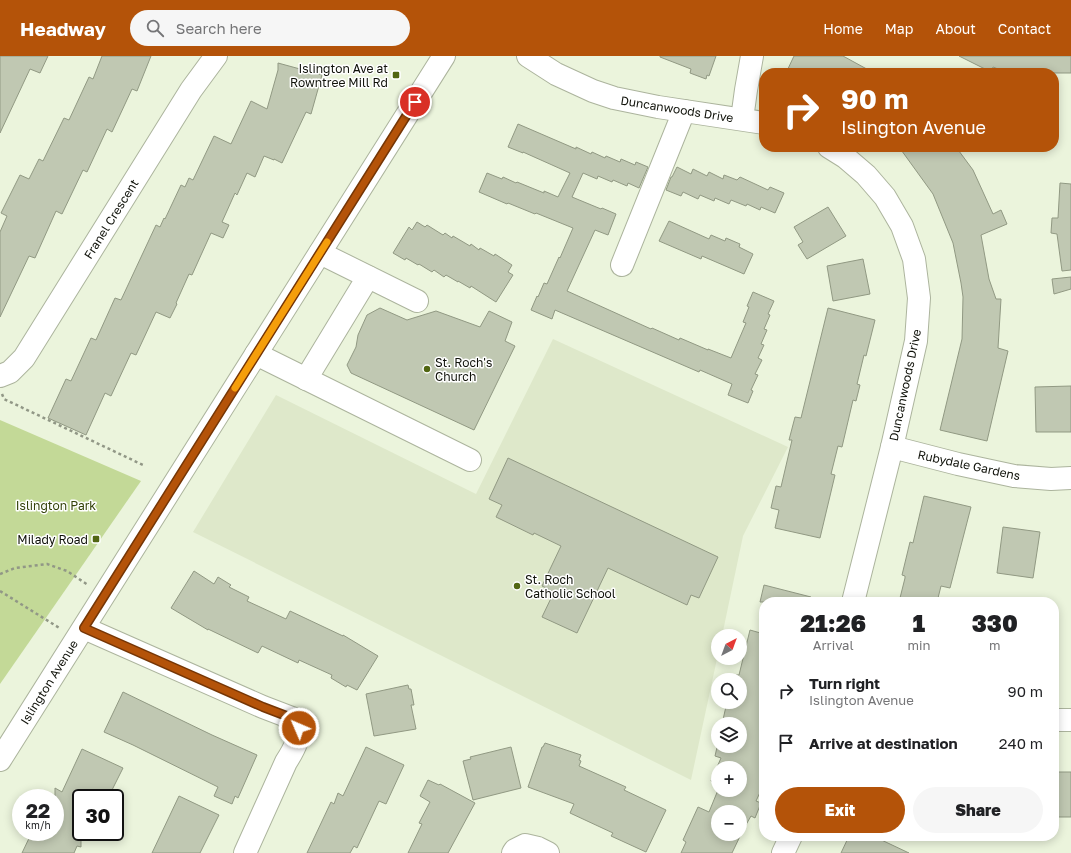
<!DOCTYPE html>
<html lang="en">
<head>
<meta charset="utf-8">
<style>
  :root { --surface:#fff; --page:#f6f6f6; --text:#202124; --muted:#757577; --accent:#b45309 }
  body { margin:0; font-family:"Golos Text",sans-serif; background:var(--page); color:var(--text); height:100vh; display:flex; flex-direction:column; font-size:15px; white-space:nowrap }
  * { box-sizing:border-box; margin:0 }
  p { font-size:13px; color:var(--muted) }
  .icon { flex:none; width:22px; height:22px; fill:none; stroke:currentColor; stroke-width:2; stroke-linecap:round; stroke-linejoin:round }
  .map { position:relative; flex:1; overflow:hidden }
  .panel { position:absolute; left:759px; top:541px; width:300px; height:244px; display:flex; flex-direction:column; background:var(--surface); border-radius:16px; box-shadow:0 2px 10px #0003 }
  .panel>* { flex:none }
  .banner { position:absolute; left:759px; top:12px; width:300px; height:84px; border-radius:16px; box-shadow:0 2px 10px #0003; background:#b45309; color:#fff; overflow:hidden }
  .needle { width:26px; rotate:41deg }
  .tools { position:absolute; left:711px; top:573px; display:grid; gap:8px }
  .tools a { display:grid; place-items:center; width:36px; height:36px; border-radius:50%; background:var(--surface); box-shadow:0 2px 10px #0003; font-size:20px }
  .speed { position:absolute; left:12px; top:733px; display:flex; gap:8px; font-size:20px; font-weight:700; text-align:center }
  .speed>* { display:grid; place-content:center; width:52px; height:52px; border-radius:50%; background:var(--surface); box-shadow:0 2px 10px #0003; line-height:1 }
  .speed small { font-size:10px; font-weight:400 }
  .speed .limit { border:2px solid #111; border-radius:6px; background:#fff; color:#111 }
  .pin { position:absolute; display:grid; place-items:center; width:34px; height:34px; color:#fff; margin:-17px; border:2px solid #fff; border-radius:50%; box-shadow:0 1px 4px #0007 }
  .me { position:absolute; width:44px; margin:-22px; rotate:315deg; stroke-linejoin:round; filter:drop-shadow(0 0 3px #0008) }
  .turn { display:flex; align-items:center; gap:14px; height:84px; padding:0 16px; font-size:18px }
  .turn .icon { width:52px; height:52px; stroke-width:2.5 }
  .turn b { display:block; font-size:28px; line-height:34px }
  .eta { display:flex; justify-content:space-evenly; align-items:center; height:68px; text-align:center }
  .eta b { font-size:24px; font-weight:800; line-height:28px }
  .action { display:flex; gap:8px; margin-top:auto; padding:8px 16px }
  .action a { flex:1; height:46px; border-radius:24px; background:var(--accent); color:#fff; font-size:16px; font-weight:800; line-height:46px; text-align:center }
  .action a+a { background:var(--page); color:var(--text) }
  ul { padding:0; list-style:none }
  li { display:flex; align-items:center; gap:12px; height:52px; padding:0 16px }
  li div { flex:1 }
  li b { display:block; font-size:15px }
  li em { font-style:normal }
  header { display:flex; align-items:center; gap:24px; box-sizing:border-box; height:56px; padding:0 20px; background:var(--accent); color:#fff }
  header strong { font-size:19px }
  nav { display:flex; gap:22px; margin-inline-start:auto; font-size:14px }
  .search { width:280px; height:36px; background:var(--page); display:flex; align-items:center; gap:10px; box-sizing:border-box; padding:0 14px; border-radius:22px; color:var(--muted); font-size:15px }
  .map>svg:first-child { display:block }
  .built { fill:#dee8ca }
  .green { fill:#c3d997 }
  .building { fill:#c0c8b2; stroke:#919983; fill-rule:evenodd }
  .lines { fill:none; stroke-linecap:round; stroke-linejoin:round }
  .minor-casing { stroke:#acb49d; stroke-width:24 }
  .major-casing { stroke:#acb49d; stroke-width:24 }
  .path { stroke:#919786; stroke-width:2.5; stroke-dasharray:3 3; stroke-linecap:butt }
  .minor { stroke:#fff; stroke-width:22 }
  .major { stroke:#fff; stroke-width:22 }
  .route-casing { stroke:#753606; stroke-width:10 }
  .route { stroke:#b45309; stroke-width:7 }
  .slow { stroke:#f59e0b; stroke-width:7 }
  .poi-dot { fill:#516612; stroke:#fff; stroke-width:1.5 }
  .labels { text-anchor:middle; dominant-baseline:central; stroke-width:3; stroke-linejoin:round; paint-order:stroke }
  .poi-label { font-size:12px; fill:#0f1109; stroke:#fff; text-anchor:end }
  .street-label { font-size:12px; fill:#0f1109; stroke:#fff }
  .park-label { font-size:12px; fill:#334108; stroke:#fff }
</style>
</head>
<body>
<header>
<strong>Headway</strong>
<div class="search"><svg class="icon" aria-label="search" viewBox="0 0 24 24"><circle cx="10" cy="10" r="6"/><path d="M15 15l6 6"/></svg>Search here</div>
<nav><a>Home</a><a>Map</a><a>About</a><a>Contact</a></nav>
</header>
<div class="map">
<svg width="1071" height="797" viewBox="0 0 1071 797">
  <rect width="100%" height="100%" fill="#ebf4dc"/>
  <!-- built -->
  <path class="built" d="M553 283 788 391 743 480 722 580H718V598L691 724 193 476 276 339 476 438Z"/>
  <!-- green -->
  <path class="green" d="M0 364 141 425 0 628Z"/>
  <!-- building -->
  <g class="building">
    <path d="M0 0H48L40 17 30 13 0 77Z"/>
    <path d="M102 0H151L137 35 132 33 112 76 107 73 87 116 83 114 62 158 56 155 35 202 29 200 0 261V176L7 160 1 157 20 119 29 123 39 103 43 105 64 62 69 64 89 21 93 23Z"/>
    <path d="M660 0H716L709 20 707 19 706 23 690 17 691 13 660 1Z"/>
    <path d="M794 0H843L874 17H786Z"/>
    <path d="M959 0H1071V17H1008L993 11 991 16Z"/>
    <path d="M278 7 322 19 311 58 306 56 282 107 274 103V104L264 100 255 121 247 117 237 139 235 137 222 166 229 169 223 182 211 177 192 219 189 218 176 247 177 248 170 262 156 256 136 299 131 297 111 340 105 337 86 379 48 362 66 323 71 325 91 282 96 284 115 242 121 244 156 169 160 171 164 162 165 163 181 129 185 131 189 122 193 124 214 80 231 88 251 45 267 53 278 14Z"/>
    <path d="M518 68 576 93V91L591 98 592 96 605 102 606 100 620 106 621 103 635 109 636 106 648 111 639 132 628 127 627 130 613 124 612 126 598 120 597 123 583 117 572 141 601 153 602 152 616 158 608 179 595 174 567 235 651 273 652 272 679 284 680 282 708 294V293L731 302 746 267 743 266 749 251 747 250 753 236 774 245 768 258 770 259 764 273 767 274 761 288 764 289 758 302 762 304 755 318 758 319 751 334 753 335 748 347 728 339 732 328 700 314 699 316 555 254 552 263 531 254 537 240 538 241 544 227 547 228 559 201 560 202 573 172 536 157 535 158 508 147 507 148 479 136 487 117 502 123 503 121 516 127 517 126 544 137V135L558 141 570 117 523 96V97L508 91Z"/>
    <path d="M899 91H956L973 114 993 158 1001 154 1007 168 981 179 989 223 996 243H1001L998 292 1008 295 987 385 940 374 962 283 963 241 961 227 953 187 933 138Z"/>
    <path d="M677 111 691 118 693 113 707 120 709 116 723 123 724 119 737 124 740 121 768 134 770 131 784 137 775 157 761 151 760 154 747 148 746 150 731 144 729 148 715 142 714 145 700 139 698 143 683 136 681 140 666 134 671 121H672Z"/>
    <path d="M1060 127 1071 128V214L1062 215 1057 178 1051 177 1052 162H1058Z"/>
    <path d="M828 151 846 180 807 203 798 189 803 186 794 171Z"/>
    <path d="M669 165 709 183 711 179 725 185 726 182 740 188 739 191 753 198 744 218 702 200 701 203 659 185Z"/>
    <path d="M417 166 425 171 427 169 443 179 445 177 452 182 453 180 470 190 471 188 479 194 480 192 494 200 495 198 512 209 508 216 513 219 496 246 471 230 470 232 458 225V226L446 219 444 221 434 214 432 216 419 208 418 209 406 202 405 204 393 197 409 171 412 174Z"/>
    <path d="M863 203 870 238 833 245 827 210Z"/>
    <path d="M1071 221V233L1054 238 1052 223Z"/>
    <path d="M380 252 407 264 436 255 480 271 489 255 512 266 505 285 515 290 474 374 351 317 347 309 356 291 358 279 367 259Z"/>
    <path d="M828 252 875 264 866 300 864 299 857 328 860 329 856 345 853 344 842 391 838 390 831 418 835 419 820 482 775 472 779 454 771 452 776 430 781 431 792 384H789L795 361 801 362Z"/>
    <path d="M1071 330V376H1036L1035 331Z"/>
    <path d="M508 402 718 501 699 542 691 539 687 549 608 512 577 577 542 561 554 536 542 530 561 490 534 477 533 479 496 461 502 449 489 443Z"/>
    <path d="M924 440 971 451 950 532 941 530 937 546H899L905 522V520L902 519 910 486 913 487Z"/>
    <path d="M1003 471 1040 476 1033 522 997 517Z"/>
    <path d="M194 515 214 528 218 521 231 529 229 531 249 541 247 545 286 563 290 555 343 580V579L378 600 357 634 347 629 346 631 331 622 332 619 299 604 298 607 262 590 258 597 208 573V574L171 552Z"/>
    <path d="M764 529 811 541 810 546H760Z"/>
    <path d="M750 574 764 578V728L756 745 761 747 755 762 751 760 743 774 732 797H681L686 786 683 784 698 751 709 756 718 734H740V712H718V729L711 725 721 702 715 700 718 687V690H740V668H722L727 646H740V624H735L736 619H739ZM718 756H740V778H718Z"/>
    <path d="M408 629 409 633H411L414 649H411L416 673 374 680 366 638Z"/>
    <path d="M123 636 212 679 257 699 238 742 235 740 232 748 214 740 218 731 133 689 104 676Z"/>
    <path d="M545 687 581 699 579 704 581 705 579 710 626 731 624 734 666 754 646 796 611 780 613 777 570 757 574 748 528 731 542 691H543Z"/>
    <path d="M366 691 404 709 386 748 379 745 357 792 354 790 350 797H307L331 746 334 748 338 737 343 740Z"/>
    <path d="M511 691 521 732 473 744 463 705 471 703 470 701Z"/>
    <path d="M82 693 123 712 108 742H81V791L77 790 74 797H22L32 776H55V732L62 736Z"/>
    <rect x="1054" y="716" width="17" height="45"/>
    <path d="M428 724 439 729 440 728 475 747 448 797H408L422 768 419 767 430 746 420 740Z"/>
    <path d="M179 740 219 759 200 797H152Z"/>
    <path d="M849 780H873L909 797H841Z"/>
  </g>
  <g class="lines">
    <!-- minor casing -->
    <g class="minor-casing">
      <g id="minor">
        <path d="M528 0 556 18 593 35 614 42 658 51 764 67"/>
        <path d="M742 63 746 34 752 0"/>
        <path d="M829 91 845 101 866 119 885 141 902 170 914 203 919 242 916 285 892 391 853 546"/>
        <path d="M320 197 417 245"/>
        <path d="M622 209 684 55"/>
        <path d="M256 298 470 404"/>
        <path d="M0 320 10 316 24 302 191 34 216 0"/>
        <path d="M306 323 368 221"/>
        <path d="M892 391 958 408 1014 420 1051 423 1071 422"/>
        <path d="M84 572 263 651 297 664C301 681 295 692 286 706L245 797"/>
        <path d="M1054 664H1071"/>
        <path d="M513 797 515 794 525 789 538 792 548 797"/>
        <path d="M783 797 791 780"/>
      </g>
    </g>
    <!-- major casing -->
    <g class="major-casing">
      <path id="major" d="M0 704 444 0"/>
    </g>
    <!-- path -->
    <g class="path">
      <path d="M2 338 4 343 143 409"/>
      <path d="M0 518 15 512 47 508 67 515 88 529"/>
      <path d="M0 535 61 573"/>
    </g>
    <!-- minor -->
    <use href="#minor" class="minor"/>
    <!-- major -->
    <use href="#major" class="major"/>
  </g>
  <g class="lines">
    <!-- route casing -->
    <g class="route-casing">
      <path id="route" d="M299 672 297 664 263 651 84 572 415 46"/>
    </g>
    <!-- route -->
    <use href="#route" class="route"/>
    <!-- slow -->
    <path class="slow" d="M235 332 327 186"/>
  </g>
  <!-- markers -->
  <g class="poi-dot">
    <rect x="392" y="15" width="8" height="8" rx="2"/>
    <circle cx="427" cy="313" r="4"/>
    <rect x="92" y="479" width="8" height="8" rx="2"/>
    <circle cx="517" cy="530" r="4"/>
  </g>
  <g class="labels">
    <!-- poi labels -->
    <g class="poi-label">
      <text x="388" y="12">Islington Ave at<tspan x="388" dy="14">Rowntree Mill Rd</tspan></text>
      <text x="435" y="306" text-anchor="start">St. Roch's<tspan x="435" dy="14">Church</tspan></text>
      <text x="88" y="483">Milady Road</text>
      <text x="525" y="523" text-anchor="start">St. Roch<tspan x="525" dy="14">Catholic School</tspan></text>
    </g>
    <!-- street labels -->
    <g class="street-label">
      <text transform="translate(677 53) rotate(9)">Duncanwoods Drive</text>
      <text transform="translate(111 163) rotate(-58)">Franel Crescent</text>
      <text transform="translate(905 329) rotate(-78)">Duncanwoods Drive</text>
      <text transform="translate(969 409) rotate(12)">Rubydale Gardens</text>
      <text transform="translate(49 626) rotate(-58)">Islington Avenue</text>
    </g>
    <!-- park labels -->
    <g class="park-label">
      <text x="56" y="449">Islington Park</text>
    </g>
  </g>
</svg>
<div class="tools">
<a><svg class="needle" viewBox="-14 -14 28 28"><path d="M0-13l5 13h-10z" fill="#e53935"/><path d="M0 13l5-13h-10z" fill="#757577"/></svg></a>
<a><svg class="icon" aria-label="search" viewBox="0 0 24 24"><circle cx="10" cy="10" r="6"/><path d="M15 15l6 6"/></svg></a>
<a><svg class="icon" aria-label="layers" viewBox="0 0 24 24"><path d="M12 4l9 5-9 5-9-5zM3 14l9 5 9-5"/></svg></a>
<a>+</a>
<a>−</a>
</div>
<div class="speed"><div>22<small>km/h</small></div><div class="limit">30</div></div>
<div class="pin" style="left:415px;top:46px;background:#d93025"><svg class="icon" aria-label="arrive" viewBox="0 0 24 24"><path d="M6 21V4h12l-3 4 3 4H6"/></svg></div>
<svg class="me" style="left:299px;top:672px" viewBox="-20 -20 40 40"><circle r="17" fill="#b45309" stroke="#fff" stroke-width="3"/><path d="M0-11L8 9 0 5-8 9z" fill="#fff"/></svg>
<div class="banner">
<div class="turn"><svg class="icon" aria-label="right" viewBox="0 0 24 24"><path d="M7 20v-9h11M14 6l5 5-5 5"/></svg><div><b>90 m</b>Islington Avenue</div></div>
</div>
<section class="panel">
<div class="eta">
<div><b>21:26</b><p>Arrival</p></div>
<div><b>1</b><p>min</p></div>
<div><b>330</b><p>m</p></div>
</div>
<ul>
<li><svg class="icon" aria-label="right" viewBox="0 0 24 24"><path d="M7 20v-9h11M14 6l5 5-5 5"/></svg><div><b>Turn right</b><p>Islington Avenue</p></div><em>90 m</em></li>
<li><svg class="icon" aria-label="arrive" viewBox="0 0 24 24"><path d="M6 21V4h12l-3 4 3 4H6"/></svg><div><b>Arrive at destination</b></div><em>240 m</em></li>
</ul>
<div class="action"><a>Exit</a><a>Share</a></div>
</section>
</div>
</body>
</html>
